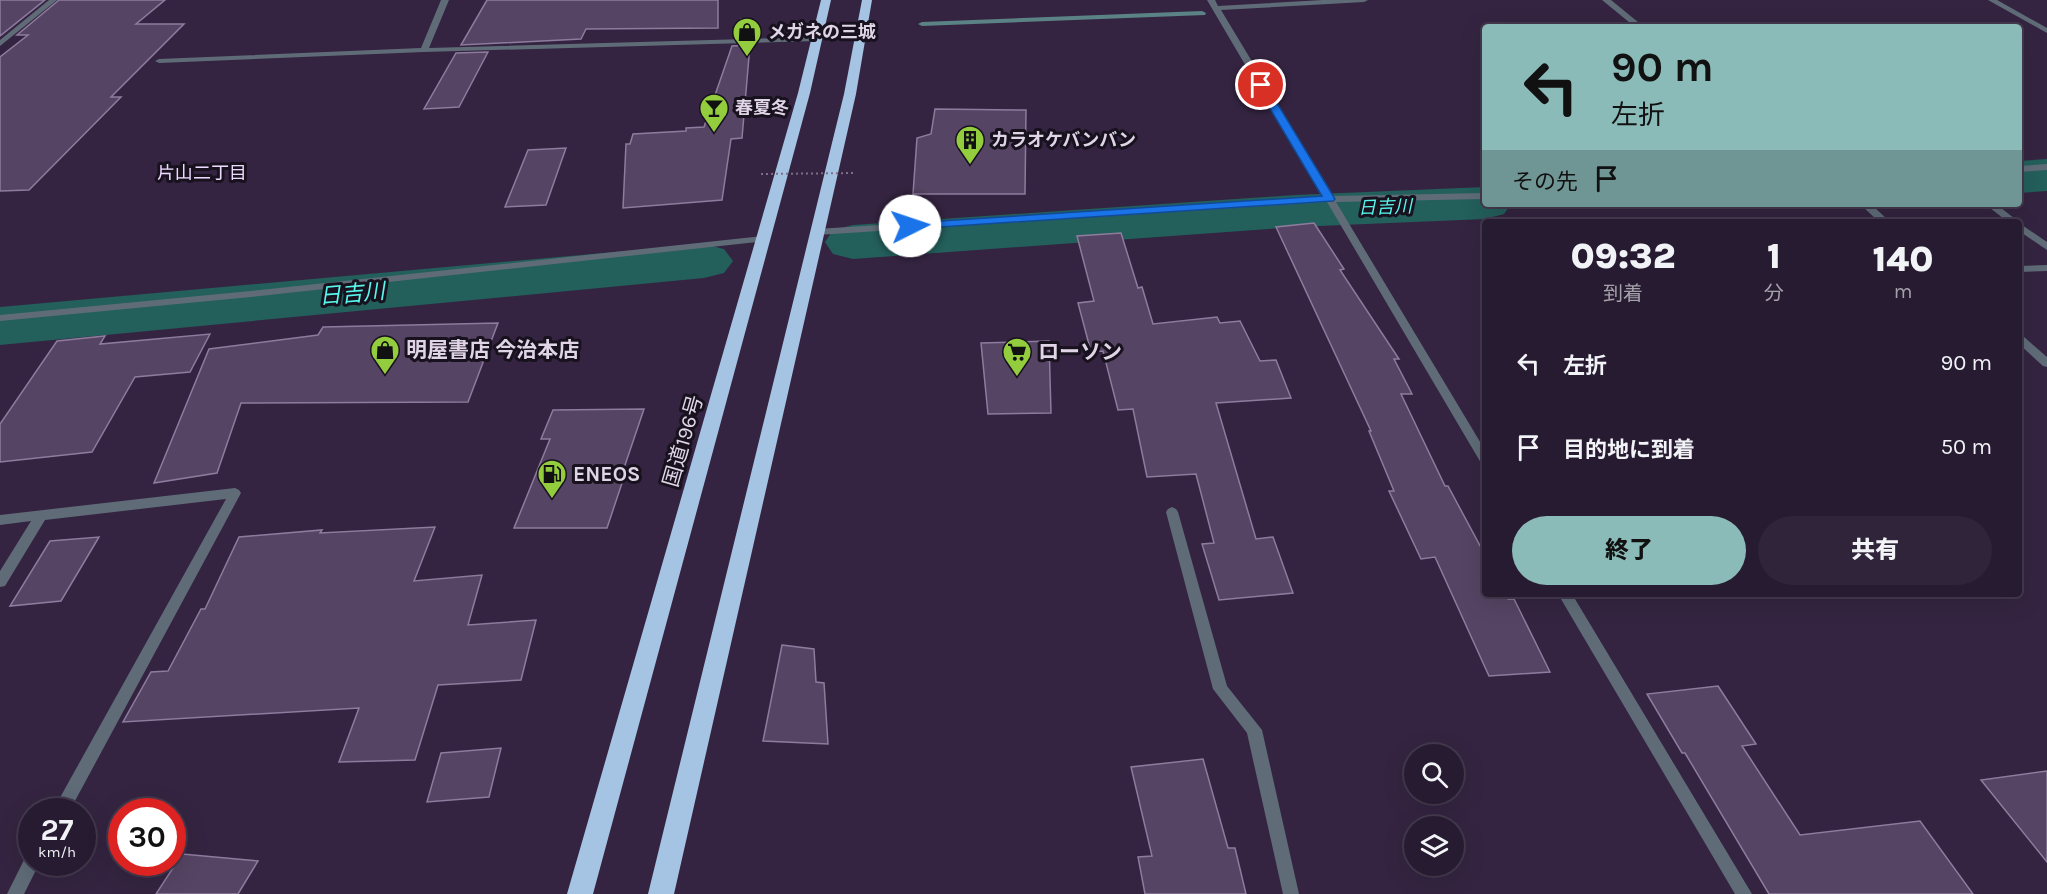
<!DOCTYPE html>
<html lang="ja">
<head>
<meta charset="utf-8">
<style>
  :root { --surface:#271b31; --page:#2f2439; --text:#f1f3f6; --muted:#a4a1ab; --line:#43394d; --accent:#8bbbb9 }
  body { margin:0; font-family:Karla,"Noto Sans JP",sans-serif; background:var(--page); color:var(--text); height:100vh; display:flex; flex-direction:column; font-size:22px; white-space:nowrap }
  * { box-sizing:border-box; margin:0 }
  p { font-size:20px; color:var(--muted) }
  .icon { flex:none; width:33px; height:33px; fill:none; stroke:currentColor; stroke-width:2; stroke-linecap:round; stroke-linejoin:round }
  .map { position:relative; flex:1; overflow:hidden }
  .details { position:absolute; left:1482px; top:219px; width:540px; height:378px; display:flex; flex-direction:column; background:var(--surface); border-radius:6px; box-shadow:0 6px 24px #0002,0 0 0 2px var(--line) }
  .details>* { flex:none }
  .banner { position:absolute; left:1482px; top:24px; width:540px; height:183px; border-radius:6px; box-shadow:0 6px 24px #0002,0 0 0 2px var(--line); background:#8bbbb9; color:#111; overflow:hidden }
  .controls { position:absolute; left:1404px; top:744px; display:grid; gap:12px }
  .controls a { display:grid; place-items:center; width:60px; height:60px; border-radius:50%; background:var(--surface); box-shadow:0 6px 24px #0002,0 0 0 2px var(--line); font-size:30px }
  .speed { position:absolute; left:18px; top:798px; display:flex; gap:12px; font-size:30px; font-weight:700; text-align:center }
  .speed>* { display:grid; place-content:center; width:78px; height:78px; border-radius:50%; background:var(--surface); box-shadow:0 6px 24px #0002,0 0 0 2px var(--line); line-height:1 }
  .speed small { font-size:15px; font-weight:400 }
  .speed .limit { border:9px solid #d22; background:#fff; color:#111 }
  .pin { position:absolute; display:grid; place-items:center; width:51px; height:51px; color:#fff; margin:-26px; border:3px solid #fff; border-radius:50%; box-shadow:0 2px 6px #0007 }
  .me { position:absolute; width:66px; margin:-33px; rotate:86deg; stroke-linejoin:round; filter:drop-shadow(0 0 4px #0008) }
  .turn { display:flex; align-items:center; gap:21px; height:126px; padding:0 30px; font-size:27px }
  .turn .icon { width:78px; height:78px; stroke-width:2.5 }
  .turn b { display:block; font-size:42px; line-height:51px }
  .then { display:flex; align-items:center; height:57px; padding:0 30px; background:#0003; gap:12px; font-size:22px }
  .eta { display:flex; justify-content:space-evenly; align-items:center; height:102px; text-align:center }
  .eta b { font-size:36px; font-weight:800; line-height:42px }
  .action { display:flex; gap:12px; margin-top:auto; padding:12px 30px }
  .action a { flex:1; height:69px; border-radius:36px; background:var(--accent); color:#111; font-size:24px; font-weight:800; line-height:69px; text-align:center }
  .action a+a { background:var(--page); color:var(--text) }
  ul { padding:0; list-style:none }
  li { display:flex; align-items:center; gap:18px; height:84px; padding:0 30px }
  li div { flex:1 }
  li b { display:block; font-size:22px }
  li em { font-style:normal }
  .map>svg:first-child { display:block }
  .water { fill:#235f5b; stroke:#5b8285; stroke-width:1.5 }
  .lines { fill:none; stroke-linecap:round; stroke-linejoin:round }
  .stream { fill:#5b8285; fill-rule:evenodd }
  .river { fill:#235f5b; fill-rule:evenodd }
  .building { fill:#554463; stroke:#8e7c9e; stroke-width:1.5 }
  .street { fill:#5f6c78; fill-rule:evenodd }
  .highway { fill:#a5c3e2; fill-rule:evenodd }
  .path-bridge { stroke:#7d6f88; stroke-width:2; stroke-dasharray:2 3; stroke-linecap:butt }
  .route { fill:#1a73e8; stroke:#114b97; stroke-width:1.5 }
  .labels { text-anchor:middle; dominant-baseline:central; stroke-width:6; stroke-linejoin:round; paint-order:stroke }
  .far-poi-label { font-size:18px; font-weight:bold; fill:#dfd5e7; stroke:#18111e; text-anchor:start }
  .far-neighbourhood-label { font-size:18px; fill:#edd9ff; stroke:#18111e }
  .far-water-label { font-size:18px; font-style:italic; fill:#57f7ed; stroke:#18111e }
  .poi-label { font-size:21px; font-weight:bold; fill:#dfd5e7; stroke:#18111e; text-anchor:start }
  .street-label { font-size:21px; fill:#dfd5e7; stroke:#18111e }
  .water-label { font-size:22px; font-style:italic; fill:#57f7ed; stroke:#18111e }
</style>
</head>
<body>
<div class="map">
<svg width="2047" height="894" viewBox="0 0 2047 894">
  <rect width="100%" height="100%" fill="#342441"/>
  <!-- water -->
  <path class="water" d="M666 264 667 273 470 295 259 309 0 331V324Z"/>
  <g class="lines">
    <!-- stream -->
    <path class="stream" d="M1202 11 1206 13 1205 15 922 26 918 24 922 22Z"/>
    <!-- river -->
    <g class="river">
      <path d="M2047 159V191L2019 193V161Z"/>
      <path d="M1485 187V204H1511L1504 214 1485 219 1295 227 853 259 833 254 825 242 833 230 853 225 1295 195Z"/>
      <path d="M704 244 724 249 733 261 724 273 704 278 0 345V307Z"/>
    </g>
  </g>
  <!-- building -->
  <g class="building">
    <path d="M0 0H45L0 36Z"/>
    <path d="M59 0H165L136 24H184L111 97H121L29 190 0 191V57L28 35H17Z"/>
    <path d="M487 0H718V28L586 29 581 39 461 45Z"/>
    <path d="M741 19 752 21 751 37H735Z"/>
    <path d="M750 45 742 138 731 139 722 200 623 208 626 144H630L633 134 686 131V128L704 127 732 46Z"/>
    <path d="M488 52 459 107 424 109 456 53Z"/>
    <path d="M935 109 1026 110 1025 194H913L917 138 931 134Z"/>
    <path d="M566 148 546 205 505 207 528 150Z"/>
    <path d="M1314 223 1344 269 1340 270 1399 359H1394L1412 394H1401L1445 486H1448L1485 555V594H1506L1508 599H1514L1550 672 1489 676 1435 557 1421 559 1389 491H1394L1369 431H1371L1276 227Z"/>
    <path d="M1121 233 1138 288 1142 287 1153 324 1217 317 1220 323 1240 321 1260 361 1276 360 1291 398 1216 403 1256 539 1273 537 1293 593 1219 600 1202 544 1214 543 1196 474 1147 477 1133 409 1118 410 1103 351 1091 352 1078 303 1094 301 1077 236Z"/>
    <path d="M498 323 468 402 241 403 217 473 154 483 209 349 318 335 323 327Z"/>
    <path d="M210 334 190 372 135 377 92 452 0 462V424L57 341 105 336 100 344Z"/>
    <path d="M1049 341 1051 413 988 414 981 343Z"/>
    <path d="M644 409 623 471H626L607 528H514L550 439H541L553 410Z"/>
    <path d="M435 527 414 581 482 575 468 625 536 620 521 680 438 685 415 760 339 762 359 708 123 722 151 672 168 671 201 609H205L239 537 322 530 320 533Z"/>
    <path d="M99 537 61 601 10 606 50 541Z"/>
    <path d="M782 645 814 649 816 682 824 683 828 744 763 741Z"/>
    <path d="M1718 686 1756 744 1742 746 1800 835 1920 821 1973 894H1769L1685 753H1682L1647 694Z"/>
    <path d="M501 748 489 797 427 802 441 753Z"/>
    <path d="M1203 759 1228 848H1235L1246 894H1145L1138 857 1152 856 1131 767Z"/>
    <path d="M2047 771V862L1981 780Z"/>
    <path d="M182 854 258 861 238 894H156Z"/>
  </g>
  <g class="lines">
    <!-- street -->
    <g class="street">
      <path d="M49 0H57L0 46V40Z"/>
      <path d="M441 0H449L429 48 817 37 821 39 817 41 424 52 159 63 155 61 159 59 421 48Z"/>
      <path d="M1207 0H1215L1218 6 1323 0H1368L1364 2 1221 10 1333 196 1485 193V199L1336 202 1485 450V464L1481 463 1327 202 817 235 812 232 817 229 1323 197Z"/>
      <path d="M1602 0H1611L1644 27H1635Z"/>
      <path d="M1988 0H1997L2047 28V33Z"/>
      <path d="M2047 164V170L2019 172V166Z"/>
      <path d="M1860 204H1871L1890 222H1879Z"/>
      <path d="M1985 204H1996L2019 222H2008Z"/>
      <path d="M2019 223 2047 242V250L2019 231Z"/>
      <path d="M763 236 768 239 766 241 260 296 0 321V315L260 290Z"/>
      <path d="M2047 265V271L2019 272V266Z"/>
      <path d="M2019 335 2023 336 2047 357V367L2043 366 2019 344Z"/>
      <path d="M235 488 239 490 241 493 69 812H52L226 499 45 520 5 586 0 587V571L31 521 0 525V515Z"/>
      <path d="M1172 507 1176 509 1178 512 1227 686 1262 730 1299 894H1283L1247 733 1213 689 1166 512 1168 509Z"/>
      <path d="M1558 594H1572L1752 894H1735Z"/>
      <path d="M32 854V862H40L24 894H7L26 856Z"/>
    </g>
    <!-- highway -->
    <g class="highway">
      <path d="M821 0H831L810 93 593 894H567L798 93Z"/>
      <path d="M862 0H872L856 94 674 894H648L844 94Z"/>
    </g>
    <!-- path-bridge -->
    <path class="path-bridge" d="M761 174 855 173"/>
  </g>
  <!-- route -->
  <path class="route" d="M1258 83 1266 85 1335 199 1333 201 910 229 905 226 910 223 1322 196 1256 85Z"/>
  <!-- icons -->
  <defs>
    <g id="shop-pin" transform="scale(1.5)"><path d="M0 17L-7.5 6A9.5 9.5 0 1 1 7.5 6Z" fill="#93cd3e" stroke="#18111e"/><path d="M-5-2.5h2.3a2.7 3.5 0 0 1 5.4 0H5L5.5 6h-11ZM-1.5-2.5h3a1.5 2.3 0 0 0-3 0Z" fill="#111"/></g>
    <g id="bar-pin" transform="scale(1.5)"><path d="M0 17L-7.5 6A9.5 9.5 0 1 1 7.5 6Z" fill="#93cd3e" stroke="#18111e"/><path d="M-6-5H6L.8 .8V4.5H3.5V6h-7V4.5H-.8V.8Z" fill="#111"/></g>
    <g id="building-pin" transform="scale(1.5)"><path d="M0 17L-7.5 6A9.5 9.5 0 1 1 7.5 6Z" fill="#93cd3e" stroke="#18111e"/><path d="M-4-6H4V6H1V3H-1V6H-4ZM-2.5-4.3h1.7v1.8h-1.7ZM.8-4.3h1.7v1.8H.8ZM-2.5-1h1.7V.8h-1.7ZM.8-1h1.7V.8H.8Z" fill="#111"/></g>
    <g id="supermarket-pin" transform="scale(1.5)"><path d="M0 17L-7.5 6A9.5 9.5 0 1 1 7.5 6Z" fill="#93cd3e" stroke="#18111e"/><path d="M-6-5.5h2.5l.6 2H6L4.5 2H-2.5L-4.4-4H-6ZM-1.5 3.2a1.3 1.3 0 1 0 .1 0ZM3 3.2a1.3 1.3 0 1 0 .1 0Z" fill="#111"/></g>
    <g id="fuel-pin" transform="scale(1.5)"><path d="M0 17L-7.5 6A9.5 9.5 0 1 1 7.5 6Z" fill="#93cd3e" stroke="#18111e"/><path d="M-5.5-6h7V0h2V4h1.3V-2.5L3-4.5l.8-.8L6-3V5H2.5V1h-1V6h-7ZM-4.2-4.7v3.2H.2V-4.7Z" fill="#111"/></g>
  </defs>
  <g fill-rule="evenodd">
    <use href="#shop-pin" x="747" y="32"/>
    <use href="#bar-pin" x="714" y="108"/>
    <use href="#building-pin" x="970" y="140"/>
    <use href="#shop-pin" x="385" y="350"/>
    <use href="#supermarket-pin" x="1017" y="352"/>
    <use href="#fuel-pin" x="552" y="474"/>
  </g>
  <g class="labels">
    <!-- far-poi labels -->
    <g class="far-poi-label">
      <text x="768" y="32">メガネの三城</text>
      <text x="735" y="108">春夏冬</text>
      <text x="991" y="140">カラオケバンバン</text>
    </g>
    <!-- far-neighbourhood labels -->
    <g class="far-neighbourhood-label">
      <text x="202" y="173">片山二丁目</text>
    </g>
    <!-- far-water labels -->
    <g class="far-water-label">
      <text transform="translate(1385 207) rotate(-2)">日吉川</text>
    </g>
    <!-- poi labels -->
    <g class="poi-label">
      <text x="406" y="350">明屋書店 今治本店</text>
      <text x="1038" y="352">ローソン</text>
      <text x="573" y="474">ENEOS</text>
    </g>
    <!-- street labels -->
    <g class="street-label">
      <text transform="translate(683 441) rotate(-74)">国道196号</text>
    </g>
    <!-- water labels -->
    <g class="water-label">
      <text transform="translate(352 294) rotate(-5)">日吉川</text>
    </g>
  </g>
</svg>
<div class="controls">
<a><svg class="icon" aria-label="search" viewBox="0 0 24 24"><circle cx="10" cy="10" r="6"/><path d="M15 15l6 6"/></svg></a>
<a><svg class="icon" aria-label="layers" viewBox="0 0 24 24"><path d="M12 4l9 5-9 5-9-5zM3 14l9 5 9-5"/></svg></a>
</div>
<div class="speed"><div>27<small>km/h</small></div><div class="limit">30</div></div>
<div class="pin" style="left:1261px;top:85px;background:#d93025"><svg class="icon" aria-label="arrive" viewBox="0 0 24 24"><path d="M6 21V4h12l-3 4 3 4H6"/></svg></div>
<svg class="me" style="left:910px;top:226px" viewBox="-20 -20 40 40"><circle r="19" fill="#fff"/><path d="M0-13L10 11 0 6-10 11z" fill="#1a73e8"/></svg>
<div class="banner">
<div class="turn"><svg class="icon" aria-label="left" viewBox="0 0 24 24"><path d="M17 20v-9H6M10 6l-5 5 5 5"/></svg><div><b>90 m</b>左折</div></div>
<div class="then">その先<svg class="icon" aria-label="arrive" viewBox="0 0 24 24"><path d="M6 21V4h12l-3 4 3 4H6"/></svg></div>
</div>
<section class="details">
<div class="eta">
<div><b>09:32</b><p>到着</p></div>
<div><b>1</b><p>分</p></div>
<div><b>140</b><p>m</p></div>
</div>
<ul>
<li><svg class="icon" aria-label="left" viewBox="0 0 24 24"><path d="M17 20v-9H6M10 6l-5 5 5 5"/></svg><div><b>左折</b></div><em>90 m</em></li>
<li><svg class="icon" aria-label="arrive" viewBox="0 0 24 24"><path d="M6 21V4h12l-3 4 3 4H6"/></svg><div><b>目的地に到着</b></div><em>50 m</em></li>
</ul>
<div class="action"><a>終了</a><a>共有</a></div>
</section>
</div>
</body>
</html>
